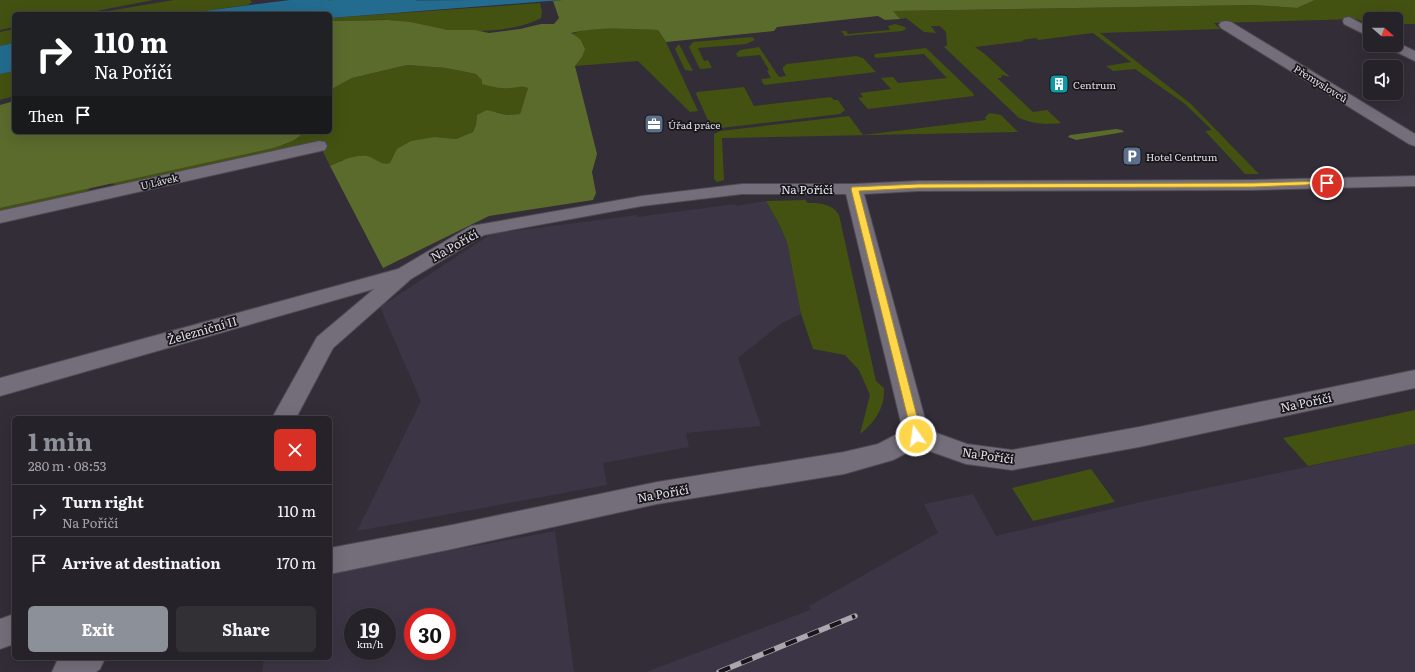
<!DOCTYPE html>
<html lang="en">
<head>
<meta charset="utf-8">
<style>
  :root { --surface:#262229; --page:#322f35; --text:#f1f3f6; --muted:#a4a4a8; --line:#423f46; --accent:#8c9099 }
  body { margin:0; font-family:Literata,serif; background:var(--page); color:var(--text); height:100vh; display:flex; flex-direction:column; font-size:15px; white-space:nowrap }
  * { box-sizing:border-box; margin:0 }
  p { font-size:13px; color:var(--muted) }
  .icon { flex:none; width:22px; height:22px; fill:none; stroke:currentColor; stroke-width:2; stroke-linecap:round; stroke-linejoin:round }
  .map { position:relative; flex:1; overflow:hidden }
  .drawer { position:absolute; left:12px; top:416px; width:320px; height:244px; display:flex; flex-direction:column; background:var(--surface); border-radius:6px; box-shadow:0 4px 16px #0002,0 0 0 1px var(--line) }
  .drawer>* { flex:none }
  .guide { position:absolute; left:12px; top:12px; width:320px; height:122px; border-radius:6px; box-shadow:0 4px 16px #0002,0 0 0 1px var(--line); background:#202124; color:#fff; overflow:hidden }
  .needle { width:26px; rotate:110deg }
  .tools { position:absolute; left:1363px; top:12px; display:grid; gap:8px }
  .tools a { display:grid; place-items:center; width:40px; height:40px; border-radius:6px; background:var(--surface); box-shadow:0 4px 16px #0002,0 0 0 1px var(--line); font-size:20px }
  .speed { position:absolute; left:344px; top:608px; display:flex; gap:8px; font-size:20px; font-weight:700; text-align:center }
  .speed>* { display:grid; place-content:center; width:52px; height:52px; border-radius:50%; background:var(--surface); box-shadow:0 4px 16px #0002,0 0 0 1px var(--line); line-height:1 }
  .speed small { font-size:10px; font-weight:400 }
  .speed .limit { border:6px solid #d22; background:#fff; color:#111 }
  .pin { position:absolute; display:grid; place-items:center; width:34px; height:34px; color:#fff; margin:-17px; border:2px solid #fff; border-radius:50%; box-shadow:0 1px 4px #0007 }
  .me { position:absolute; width:44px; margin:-22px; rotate:347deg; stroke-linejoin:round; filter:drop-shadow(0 0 3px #0008) }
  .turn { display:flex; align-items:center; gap:14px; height:84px; padding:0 16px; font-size:18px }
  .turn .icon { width:52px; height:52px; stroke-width:2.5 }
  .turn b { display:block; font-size:28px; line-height:34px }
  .then { display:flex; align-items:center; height:38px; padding:0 16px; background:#0003; gap:8px; font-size:15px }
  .round { display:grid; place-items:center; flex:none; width:42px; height:42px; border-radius:6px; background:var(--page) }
  .overview { display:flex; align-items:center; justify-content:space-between; height:68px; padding:0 16px }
  h1 { font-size:24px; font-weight:700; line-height:30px; color:var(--accent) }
  .action { display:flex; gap:8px; margin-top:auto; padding:8px 16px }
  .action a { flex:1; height:46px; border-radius:6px; background:var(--accent); color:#fff; font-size:16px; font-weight:700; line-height:46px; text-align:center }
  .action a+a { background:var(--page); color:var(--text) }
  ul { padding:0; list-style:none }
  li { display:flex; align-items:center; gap:12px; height:52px; padding:0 16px; border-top:1px solid var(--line) }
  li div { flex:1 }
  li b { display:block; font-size:15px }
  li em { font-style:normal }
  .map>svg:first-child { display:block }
  .built { fill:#3c3545; fill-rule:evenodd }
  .green { fill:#435211 }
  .forest { fill:#5b6b2c }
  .water { fill:#236c8f }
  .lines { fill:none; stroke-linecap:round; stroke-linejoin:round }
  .river { fill:#236c8f; fill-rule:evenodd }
  .street-casing { stroke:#4e4952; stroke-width:2 }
  .street { fill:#736e7a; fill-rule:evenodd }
  .rail-casing { stroke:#aba7af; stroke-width:5.5 }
  .rail { stroke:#18161b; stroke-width:4; stroke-dasharray:12; stroke-linecap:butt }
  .route { fill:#ffd54a; stroke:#a68a30 }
  .labels { text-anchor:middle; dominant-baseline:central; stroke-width:3.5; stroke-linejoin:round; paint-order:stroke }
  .far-street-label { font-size:10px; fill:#e1dee5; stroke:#18161b }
  .far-poi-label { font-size:10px; fill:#e1dee5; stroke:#18161b; text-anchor:start }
  .street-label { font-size:12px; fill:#e1dee5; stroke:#18161b }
</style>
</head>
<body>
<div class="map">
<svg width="1415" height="672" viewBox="0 0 1415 672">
  <rect width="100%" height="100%" fill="#322d37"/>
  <!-- built -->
  <g class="built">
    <path d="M766 201 778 222 787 242 801 314 782 323 738 358 761 426 686 433 689 447 603 463 607 485 357 531 421 401 380 307 491 234 637 215V217L735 204 736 206Z"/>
    <path d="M1415 444V672H646L810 610 809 606 938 533 924 504 973 494 996 536 1141 502Z"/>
    <path d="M555 531 574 672H262L264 658H330V573ZM353 617H387V651H353ZM413 617H447V651H413Z"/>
  </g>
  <!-- green -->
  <g class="green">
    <path d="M0 0H153L81 14H14V27L0 30Z"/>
    <path d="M174 0H250L252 2 248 5 181 14H90Z"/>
    <path d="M335 0H413C398 1 382 0 367 1 342 3 323 12 297 8L296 7 303 4Z"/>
    <path d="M1315 0H1415V24H1396V19H1370V25L1357 19 1214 23 1220 29 1100 33 1191 104 1259 174H1245L1205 131 1212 130 1185 104 1135 69 1113 71 1106 66 1131 62 1093 33 1038 40 1036 38 1022 40 1024 41 975 47 986 55 1010 77 1002 75 1001 78H997L1033 112 1047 110 1061 123C1045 125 1034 124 1019 118L944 47 947 45 946 32 940 26H931L936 33 924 32 906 18 900 19 892 11 1254 5 1297 8Z"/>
    <path d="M540 3 542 12 541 18C518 31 473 33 448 30 428 29 408 22 388 20 369 19 349 21 330 21V18Z"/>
    <path d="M895 24 905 27 906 29 902 31 845 36 841 31H846L848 34 890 30 888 26Z"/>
    <path d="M627 28 658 30 666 42 698 111 690 112 638 61 575 66 582 57 571 34 588 29Z"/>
    <path d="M14 29V43L0 46V32Z"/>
    <path d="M752 37 755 40 746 44 698 48 704 61 708 60 712 68 700 69 689 47 693 42Z"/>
    <path d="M679 44 693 71 685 70 675 49Z"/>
    <path d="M759 47 779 77 786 76 783 70V67L787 64 856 56 863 58 876 72 764 85 761 79 771 78 767 71 769 70 760 55 738 57 736 54 740 50Z"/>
    <path d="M926 48 973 93 974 96 868 109 858 98 863 97 860 93 891 89 881 78 893 77 898 83 947 78 924 54 876 58 874 56 875 54Z"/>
    <path d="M407 65 446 68 476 74 483 80 510 88 520 86 528 88 520 114 507 115 497 112 477 115 476 125 473 132 456 139 435 137 391 163 385 165 342 160 330 166 322 150 120 188 112 183 286 144 298 138 304 132H330V90L352 78Z"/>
    <path d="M14 71V96L0 100V74Z"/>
    <path d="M744 87 754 106 831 97 834 100H838L845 110 840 114 712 129 696 94 697 92Z"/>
    <path d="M990 113 1001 115 1018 132 722 138 724 180 717 182 714 179V134L720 131 849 116 863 135 986 120 985 118 987 115Z"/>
    <path d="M90 188 85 193 0 214V208Z"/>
    <path d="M806 200 807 203C819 203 832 203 839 215L876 381 884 388C885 408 875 422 860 434L870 395 859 370 845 355 813 349 801 314 787 242 778 222 766 201Z"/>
    <path d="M1415 410V444L1308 466 1283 438Z"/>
    <path d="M1091 469 1115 502 1033 521 1012 488Z"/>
  </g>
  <!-- forest -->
  <g class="forest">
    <path d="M562 0H1315L1297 8 1254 5 893 11 900 19 885 20 878 16 777 27 774 31 666 42 658 30C629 29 600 26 571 33L580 39 585 49 582 57 575 66 597 154 592 172 596 193 593 200 489 216 383 268 330 166C339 161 356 154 367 156 376 158 381 166 390 163L397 149 411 141 435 137 456 139 473 132 476 125 477 115 487 110 507 115 520 114 528 88C520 85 516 88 508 88 499 89 491 86 482 84V80L476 74 446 68 407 65 352 78 330 90V21L387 20 410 22 448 30H475L489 33 520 29 541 24H554L559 18 553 1Z"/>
    <path d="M14 101V132H304C295 142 285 144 273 148L0 208V105Z"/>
    <path d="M1116 129 1122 130 1124 132 1076 140 1068 137 1070 135Z"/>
  </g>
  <!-- water -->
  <g class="water">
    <path d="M290 0H335L303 4 297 7V8C326 12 343 1 369 1 433 0 498 0 562 0L330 18V14H181Z"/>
    <path d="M14 43V71L0 74V46Z"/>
  </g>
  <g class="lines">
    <!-- river -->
    <path class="river" d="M335 0H417L413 5 405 7 330 15 253 14 257 9 265 7Z"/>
    <!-- street casing -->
    <g class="street-casing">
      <g id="street">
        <path d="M1349 17 1370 28V37L1344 24 1343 21 1344 18Z"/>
        <path d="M1226 21 1231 22 1415 134V146L1409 144 1221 28 1219 25 1221 22Z"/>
        <path d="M1396 42 1415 51V61L1388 48 1386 45H1396Z"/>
        <path d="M319 141 325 142 327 146 325 150 0 223V211Z"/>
        <path d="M1415 176V186L1253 190 918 191 864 194 928 430 967 444 1012 450 1139 427 1415 370V388L1139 447 1012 470 966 464 918 447 893 460 844 474 657 504 452 549 330 574V548L452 525 657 482 844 452 878 444 903 431 846 194H742L642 206 484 235 411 279 333 348 296 418H272L317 337 374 289 0 396V378L398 269 471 226 642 196 742 184H854L918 181 1253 180Z"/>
        <path d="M14 614V644L0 649V619Z"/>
        <path d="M61 658H105L100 669 96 672H52L57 661Z"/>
      </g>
    </g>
    <!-- street -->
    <use href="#street" class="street"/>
    <!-- rail casing -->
    <g class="rail-casing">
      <path id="rail" d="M719 672 855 616"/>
    </g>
    <!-- rail -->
    <use href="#rail" class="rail"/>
  </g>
  <!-- route -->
  <path class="route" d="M1327 181 1330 183 1329 184 1253 187 918 188 859 191 922 436 920 439 916 440 913 439 851 189 852 187 918 184 1253 183Z"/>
  <!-- icons -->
  <defs>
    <g id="building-square" transform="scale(1)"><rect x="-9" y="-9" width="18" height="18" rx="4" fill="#0f9aa8" stroke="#18161b"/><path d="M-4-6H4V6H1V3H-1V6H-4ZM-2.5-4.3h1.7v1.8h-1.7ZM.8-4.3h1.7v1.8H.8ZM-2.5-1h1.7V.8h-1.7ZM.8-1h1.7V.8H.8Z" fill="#fff"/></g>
    <g id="office-square" transform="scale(1)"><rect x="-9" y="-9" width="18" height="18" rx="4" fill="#5c6f8a" stroke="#18161b"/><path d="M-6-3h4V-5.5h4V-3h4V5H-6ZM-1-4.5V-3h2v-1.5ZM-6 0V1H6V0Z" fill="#fff"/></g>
    <g id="parking-square" transform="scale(1)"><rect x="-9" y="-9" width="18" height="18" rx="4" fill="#5c6f8a" stroke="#18161b"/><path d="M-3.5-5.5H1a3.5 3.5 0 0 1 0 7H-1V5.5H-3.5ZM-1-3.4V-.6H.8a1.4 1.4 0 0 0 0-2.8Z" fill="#fff"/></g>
  </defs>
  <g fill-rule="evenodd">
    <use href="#building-square" x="1059" y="84"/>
    <use href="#office-square" x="654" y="124"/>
    <use href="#parking-square" x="1132" y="156"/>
  </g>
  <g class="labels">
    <!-- far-street labels -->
    <g class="far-street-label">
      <text transform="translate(1321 83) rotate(32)">Přemyslovců</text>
      <text transform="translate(159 181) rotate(-13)">U Lávek</text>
    </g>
    <!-- far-poi labels -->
    <g class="far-poi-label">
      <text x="1073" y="84">Centrum</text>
      <text x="668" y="124">Úřad práce</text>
      <text x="1146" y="156">Hotel Centrum</text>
    </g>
    <!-- street labels -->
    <g class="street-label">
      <text x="807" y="189">Na Poříčí</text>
      <text transform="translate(454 245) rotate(-29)">Na Poříčí</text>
      <text transform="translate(202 330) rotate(-16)">Železniční II</text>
      <text transform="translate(1306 402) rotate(-12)">Na Poříčí</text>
      <text transform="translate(988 455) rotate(8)">Na Poříčí</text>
      <text transform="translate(663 493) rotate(-10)">Na Poříčí</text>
    </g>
  </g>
</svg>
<div class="tools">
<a><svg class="needle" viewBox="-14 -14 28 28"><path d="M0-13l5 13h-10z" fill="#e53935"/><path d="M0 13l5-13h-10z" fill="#a4a4a8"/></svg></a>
<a><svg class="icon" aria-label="sound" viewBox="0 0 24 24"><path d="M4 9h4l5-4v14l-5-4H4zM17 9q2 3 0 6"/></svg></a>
</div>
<div class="speed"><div>19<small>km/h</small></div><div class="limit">30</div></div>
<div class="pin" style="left:1327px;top:183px;background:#d93025"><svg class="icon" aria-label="arrive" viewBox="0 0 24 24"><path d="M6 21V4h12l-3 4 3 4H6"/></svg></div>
<svg class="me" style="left:916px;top:436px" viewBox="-20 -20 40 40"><circle r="17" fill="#ffd54a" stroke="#fff" stroke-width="3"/><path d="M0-11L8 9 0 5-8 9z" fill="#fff"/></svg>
<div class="guide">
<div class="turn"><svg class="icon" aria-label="right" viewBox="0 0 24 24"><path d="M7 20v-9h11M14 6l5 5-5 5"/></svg><div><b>110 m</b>Na Poříčí</div></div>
<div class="then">Then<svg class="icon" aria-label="arrive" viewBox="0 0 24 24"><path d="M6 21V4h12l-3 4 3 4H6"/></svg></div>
</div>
<section class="drawer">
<div class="overview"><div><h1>1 min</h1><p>280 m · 08:53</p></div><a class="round" style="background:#d93025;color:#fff"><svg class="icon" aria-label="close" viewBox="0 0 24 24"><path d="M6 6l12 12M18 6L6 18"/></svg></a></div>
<ul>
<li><svg class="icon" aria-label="right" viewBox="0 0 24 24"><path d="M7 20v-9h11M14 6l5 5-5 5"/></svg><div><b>Turn right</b><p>Na Poříčí</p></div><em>110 m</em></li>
<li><svg class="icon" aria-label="arrive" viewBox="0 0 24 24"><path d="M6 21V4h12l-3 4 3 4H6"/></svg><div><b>Arrive at destination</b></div><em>170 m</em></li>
</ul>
<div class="action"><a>Exit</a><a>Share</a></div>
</section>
</div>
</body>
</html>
